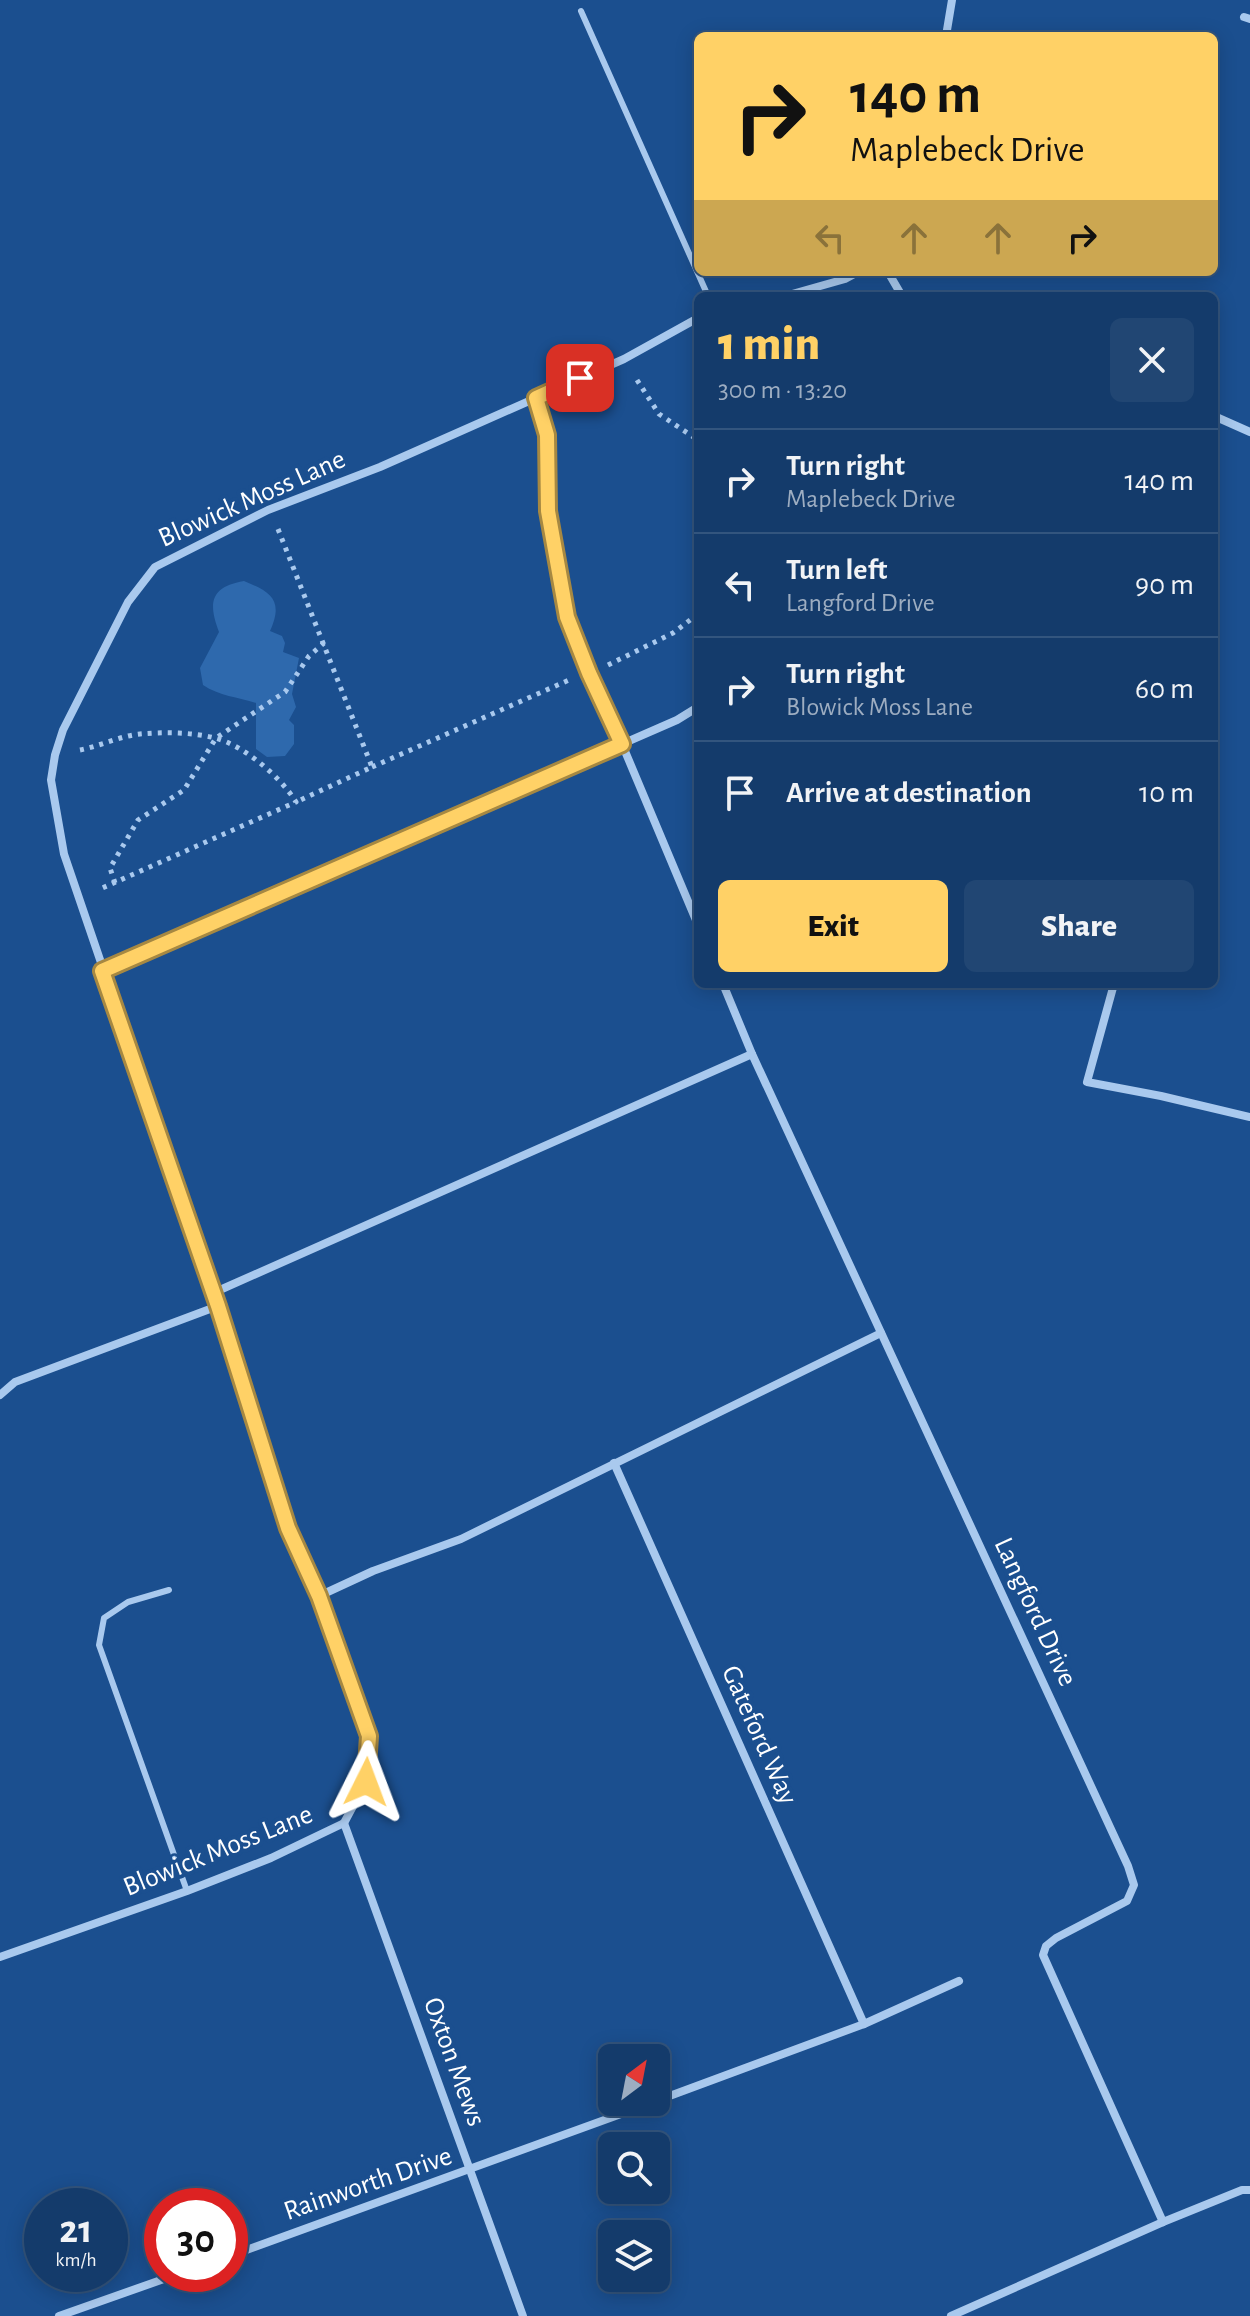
<!DOCTYPE html>
<html lang="en">
<head>
<meta charset="utf-8">
<style>
  :root { --surface:#143b6b; --page:#214673; --text:#f1f3f6; --muted:#9dadc1; --line:#33557e; --accent:#ffd166 }
  body { margin:0; font-family:"Alegreya Sans",sans-serif; background:var(--page); color:var(--text); height:100vh; display:flex; flex-direction:column; font-size:30px; white-space:nowrap }
  * { box-sizing:border-box; margin:0 }
  p { font-size:26px; color:var(--muted) }
  .icon { flex:none; width:44px; height:44px; fill:none; stroke:currentColor; stroke-width:2; stroke-linecap:round; stroke-linejoin:round }
  .map { position:relative; flex:1; overflow:hidden }
  .sheet { position:absolute; left:694px; top:292px; width:524px; height:696px; display:flex; flex-direction:column; background:var(--surface); border-radius:12px; box-shadow:0 4px 20px #0003,0 0 0 2px var(--line) }
  .sheet>* { flex:none }
  .guide { position:absolute; left:694px; top:32px; width:524px; height:244px; border-radius:12px; box-shadow:0 4px 20px #0003,0 0 0 2px var(--line); background:#ffd166; color:#111; overflow:hidden }
  .needle { width:52px; rotate:32deg }
  .fabs { position:absolute; left:598px; top:2044px; display:grid; gap:16px }
  .fabs a { display:grid; place-items:center; width:72px; height:72px; border-radius:12px; background:var(--surface); box-shadow:0 4px 20px #0003,0 0 0 2px var(--line); font-size:40px }
  .speed { position:absolute; left:24px; top:2188px; display:flex; gap:16px; font-size:40px; font-weight:700; text-align:center }
  .speed>* { display:grid; place-content:center; width:104px; height:104px; border-radius:50%; background:var(--surface); box-shadow:0 4px 20px #0003,0 0 0 2px var(--line); line-height:1 }
  .speed small { font-size:20px; font-weight:400 }
  .speed .limit { border:12px solid #d22; background:#fff; color:#111 }
  .pin { position:absolute; display:grid; place-items:center; width:68px; height:68px; color:#fff; margin:-34px; border-radius:16px; box-shadow:0 4px 12px #0006 }
  .me { position:absolute; width:88px; margin:-44px; rotate:3deg; stroke-linejoin:round; filter:drop-shadow(0 0 6px #0008) }
  .turn { display:flex; align-items:center; gap:28px; height:168px; padding:0 24px; font-size:36px }
  .turn .icon { width:104px; height:104px; stroke-width:2.5 }
  .turn b { display:block; font-size:56px; line-height:68px }
  .lanes { display:flex; align-items:center; height:76px; padding:0 24px; background:#0003; justify-content:center; gap:40px; direction:ltr }
  .lanes .off { opacity:.35 }
  .round { display:grid; place-items:center; flex:none; width:84px; height:84px; border-radius:12px; background:var(--page) }
  .headline { display:flex; align-items:center; justify-content:space-between; height:136px; padding:0 24px }
  h1 { font-size:48px; font-weight:800; line-height:60px; color:var(--accent) }
  .button { display:flex; gap:16px; margin-top:auto; padding:16px 24px }
  .button a { flex:1; height:92px; border-radius:12px; background:var(--accent); color:#111; font-size:32px; font-weight:800; line-height:92px; text-align:center }
  .button a+a { background:var(--page); color:var(--text) }
  ul { padding:0; list-style:none }
  li { display:flex; align-items:center; gap:24px; height:104px; padding:0 24px; border-top:2px solid var(--line) }
  li div { flex:1 }
  li b { display:block; font-size:30px }
  li em { font-style:normal }
  .map>svg:first-child { display:block }
  .green { fill:#2e69ad }
  .lines { fill:none; stroke-linecap:round; stroke-linejoin:round }
  .path { stroke:#a9c9ee; stroke-width:5; stroke-dasharray:4 6; stroke-linecap:butt }
  .service { stroke:#a9c9ee; stroke-width:6 }
  .minor { stroke:#a9c9ee; stroke-width:8 }
  .route-casing { stroke:#a68842; stroke-width:20 }
  .route { stroke:#ffd166; stroke-width:14 }
  .labels { text-anchor:middle; dominant-baseline:central; stroke-width:8; stroke-linejoin:round; paint-order:stroke }
  .street-label { font-size:28px; fill:#fff; stroke:#1b4f8f }
</style>
</head>
<body>
<div class="map">
<svg width="1250" height="2316" viewBox="0 0 1250 2316">
  <rect width="100%" height="100%" fill="#1b4f8f"/>
  <!-- green -->
  <path class="green" d="M244 581C271 592 284 600 270 631L282 636 285 643 283 652 299 658 292 694 296 707 289 720 294 725V744L285 756 267 757 256 749V703C238 697 219 696 203 685L200 668 219 632C208 603 210 587 244 581Z"/>
  <g class="lines">
    <!-- path -->
    <g class="path">
      <path d="M637 380 659 414 698 440"/>
      <path d="M278 529 372 767 296 802"/>
      <path d="M608 665 673 633 698 614"/>
      <path d="M80 750C100 746 120 736 140 734 163 732 192 732 215 738 243 745 281 777 296 802L100 889"/>
      <path d="M372 767 569 680"/>
      <path d="M115 883 110 868 138 820 184 790 216 738 285 692 309 656 324 643"/>
    </g>
    <!-- service -->
    <g class="service">
      <path d="M581 11 708 296"/>
      <path d="M536 398 547 435 548 511 567 617 589 673 622 744"/>
      <path d="M169 1590 128 1602 104 1618 99 1645 187 1891"/>
    </g>
    <!-- minor -->
    <g class="minor">
      <path d="M1244 17 1250 19"/>
      <path d="M946 36 952 0"/>
      <path d="M888 272 902 296"/>
      <path d="M785 296 845 279 858 272"/>
      <path d="M1214 416 1250 432"/>
      <path d="M622 744 698 925"/>
      <path d="M102 971 677 720 698 707"/>
      <path d="M723 984 752 1054 1128 1866 1134 1885 1127 1901 1056 1938 1046 1946 1043 1955 1163 2222"/>
      <path d="M1114 984 1087 1082 1161 1096 1250 1117"/>
      <path d="M213 1293 752 1054"/>
      <path d="M0 1395 15 1382 218 1306"/>
      <path d="M614 1463 864 2024"/>
      <path d="M319 1596 373 1571 461 1539 881 1333"/>
      <path d="M344 1823 523 2316"/>
      <path d="M0 1957 187 1891 271 1858 344 1823 366 1782 369 1736 319 1596 288 1528 218 1306 64 854 51 780 55 755 63 730 128 602 155 567 268 510 380 467 624 359 698 318"/>
      <path d="M656 2101 864 2024 959 1981"/>
      <path d="M230 2256 654 2102"/>
      <path d="M59 2316 178 2274"/>
      <path d="M951 2316 1163 2222 1242 2190H1250"/>
    </g>
  </g>
  <g class="lines">
    <!-- route casing -->
    <g class="route-casing">
      <path id="route" d="M366 1782 369 1736 319 1596 288 1528 218 1306 102 971 622 744 589 673 567 617 548 511 547 435 536 398 580 378"/>
    </g>
    <!-- route -->
    <use href="#route" class="route"/>
  </g>
  <g class="labels">
    <!-- street labels -->
    <g class="street-label">
      <text transform="translate(252 499) rotate(-24)">Blowick Moss Lane</text>
      <text transform="translate(1035 1612) rotate(65)">Langford Drive</text>
      <text transform="translate(759 1735) rotate(66)">Gateford Way</text>
      <text transform="translate(218 1851) rotate(-22)">Blowick Moss Lane</text>
      <text transform="translate(454 2062) rotate(70)">Oxton Mews</text>
      <text transform="translate(368 2184) rotate(-19)">Rainworth Drive</text>
    </g>
  </g>
</svg>
<div class="fabs">
<a><svg class="needle" viewBox="-14 -14 28 28"><path d="M0-13l5 13h-10z" fill="#e53935"/><path d="M0 13l5-13h-10z" fill="#9dadc1"/></svg></a>
<a><svg class="icon" aria-label="search" viewBox="0 0 24 24"><circle cx="10" cy="10" r="6"/><path d="M15 15l6 6"/></svg></a>
<a><svg class="icon" aria-label="layers" viewBox="0 0 24 24"><path d="M12 4l9 5-9 5-9-5zM3 14l9 5 9-5"/></svg></a>
</div>
<div class="speed"><div>21<small>km/h</small></div><div class="limit">30</div></div>
<div class="pin" style="left:580px;top:378px;background:#d93025"><svg class="icon" aria-label="arrive" viewBox="0 0 24 24"><path d="M6 21V4h12l-3 4 3 4H6"/></svg></div>
<svg class="me" style="left:366px;top:1782px" viewBox="-20 -20 40 40"><path d="M0-17L14 15 0 8-14 15z" fill="#ffd166" stroke="#fff" stroke-width="4"/></svg>
<div class="guide">
<div class="turn"><svg class="icon" aria-label="right" viewBox="0 0 24 24"><path d="M7 20v-9h11M14 6l5 5-5 5"/></svg><div><b>140 m</b>Maplebeck Drive</div></div>
<div class="lanes"><svg class="icon off" aria-label="left" viewBox="0 0 24 24"><path d="M17 20v-9H6M10 6l-5 5 5 5"/></svg><svg class="icon off" aria-label="ahead" viewBox="0 0 24 24"><path d="M12 20V5M6 11l6-6 6 6"/></svg><svg class="icon off" aria-label="ahead" viewBox="0 0 24 24"><path d="M12 20V5M6 11l6-6 6 6"/></svg><svg class="icon" aria-label="right" viewBox="0 0 24 24"><path d="M7 20v-9h11M14 6l5 5-5 5"/></svg></div>
</div>
<section class="sheet">
<div class="headline"><div><h1>1 min</h1><p>300 m · 13:20</p></div><a class="round"><svg class="icon" aria-label="close" viewBox="0 0 24 24"><path d="M6 6l12 12M18 6L6 18"/></svg></a></div>
<ul>
<li><svg class="icon" aria-label="right" viewBox="0 0 24 24"><path d="M7 20v-9h11M14 6l5 5-5 5"/></svg><div><b>Turn right</b><p>Maplebeck Drive</p></div><em>140 m</em></li>
<li><svg class="icon" aria-label="left" viewBox="0 0 24 24"><path d="M17 20v-9H6M10 6l-5 5 5 5"/></svg><div><b>Turn left</b><p>Langford Drive</p></div><em>90 m</em></li>
<li><svg class="icon" aria-label="right" viewBox="0 0 24 24"><path d="M7 20v-9h11M14 6l5 5-5 5"/></svg><div><b>Turn right</b><p>Blowick Moss Lane</p></div><em>60 m</em></li>
<li><svg class="icon" aria-label="arrive" viewBox="0 0 24 24"><path d="M6 21V4h12l-3 4 3 4H6"/></svg><div><b>Arrive at destination</b></div><em>10 m</em></li>
</ul>
<div class="button"><a>Exit</a><a>Share</a></div>
</section>
</div>
</body>
</html>
